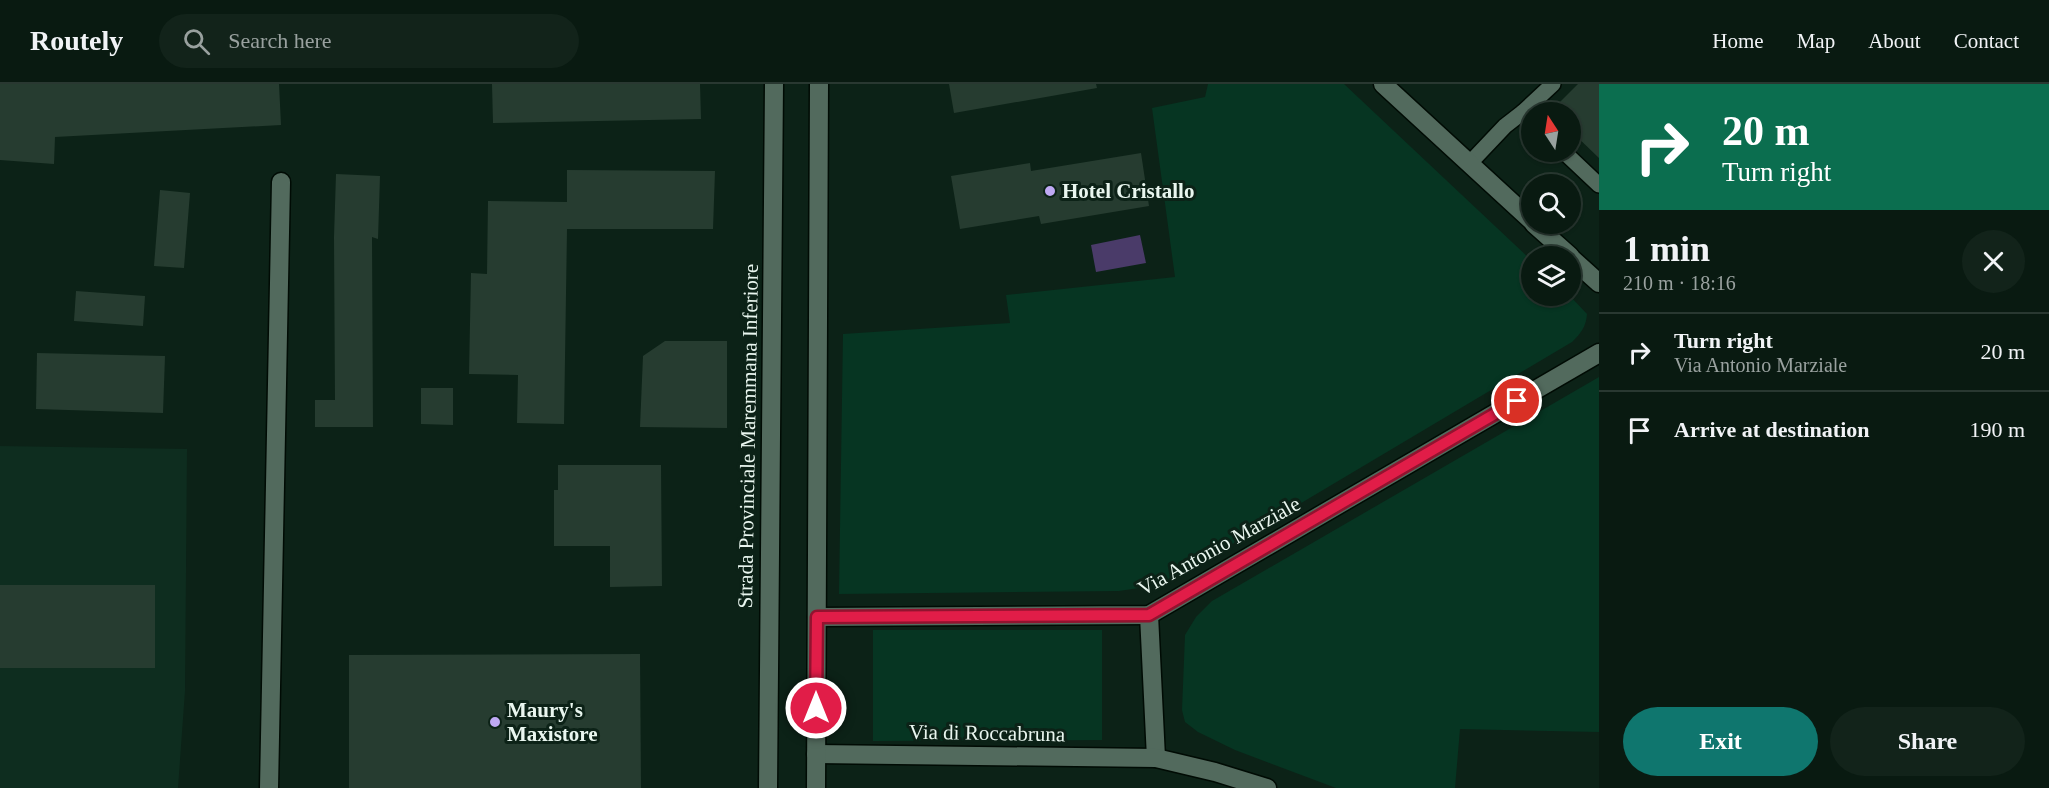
<!DOCTYPE html>
<html lang="en">
<head>
<meta charset="utf-8">
<style>
  :root { --surface:#091a11; --page:#12231a; --text:#f1f3f6; --muted:#99a19f; --line:#293831; --accent:#0f766e }
  body { margin:0; font-family:"Times New Roman",serif; background:var(--page); color:var(--text); height:100vh; display:flex; flex-direction:column; font-size:22px; white-space:nowrap }
  * { box-sizing:border-box; margin:0 }
  p { font-size:20px; color:var(--muted) }
  .icon { flex:none; width:33px; height:33px; fill:none; stroke:currentColor; stroke-width:2; stroke-linecap:round; stroke-linejoin:round }
  .map { position:relative; flex:1; overflow:hidden }
  .panel { display:flex; flex-direction:column; background:var(--surface); width:450px }
  .panel>* { flex:none }
  .guide { background:#0b6e4f; color:#fff; overflow:hidden }
  .needle { width:39px; rotate:348deg }
  .controls { position:absolute; left:1521px; top:18px; display:grid; gap:12px }
  .controls a { display:grid; place-items:center; width:60px; height:60px; border-radius:50%; background:var(--surface); box-shadow:0 2px 4px #0004,0 0 0 2px var(--line); font-size:30px }
  .pin { position:absolute; display:grid; place-items:center; width:51px; height:51px; color:#fff; margin:-26px; border:3px solid #fff; border-radius:50%; box-shadow:0 2px 6px #0007 }
  .me { position:absolute; width:66px; margin:-33px; rotate:0deg; stroke-linejoin:round; filter:drop-shadow(0 0 4px #0008) }
  .turn { display:flex; align-items:center; gap:21px; height:126px; padding:0 24px; font-size:27px }
  .turn .icon { width:78px; height:78px; stroke-width:2.5 }
  .turn b { display:block; font-size:42px; line-height:51px }
  .round { display:grid; place-items:center; flex:none; width:63px; height:63px; border-radius:32px; background:var(--page) }
  .summary { display:flex; align-items:center; justify-content:space-between; height:102px; padding:0 24px }
  h1 { font-size:36px; font-weight:600; line-height:45px }
  .primary-button { display:flex; gap:12px; margin-top:auto; padding:12px 24px }
  .primary-button a { flex:1; height:69px; border-radius:36px; background:var(--accent); color:#fff; font-size:24px; font-weight:600; line-height:69px; text-align:center }
  .primary-button a+a { background:var(--page); color:var(--text) }
  ul { padding:0; list-style:none }
  li { display:flex; align-items:center; gap:18px; height:78px; padding:0 24px; border-top:2px solid var(--line) }
  li div { flex:1 }
  li b { display:block; font-size:22px }
  li em { font-style:normal }
  header { display:flex; align-items:center; gap:36px; box-sizing:border-box; height:84px; padding:0 30px; background:var(--surface); border-bottom:2px solid var(--line) }
  header strong { font-size:28px }
  nav { display:flex; gap:33px; margin-inline-start:auto; font-size:21px }
  .search { width:420px; height:54px; background:var(--page); display:flex; align-items:center; gap:15px; box-sizing:border-box; padding:0 21px; border-radius:33px; color:var(--muted); font-size:22px }
  main { display:flex; flex:1; min-height:0 }
  .map>svg:first-child { display:block }
  .built { fill:#0e2d1f }
  .green { fill:#063522 }
  .water { fill:#4a3b69 }
  .building { fill:#263c30 }
  .lines { fill:none; stroke-linecap:round; stroke-linejoin:round }
  .lane-casing { stroke:#000b04; stroke-width:18 }
  .street-casing { stroke:#000b04; stroke-width:21 }
  .secondary-casing { stroke:#000b04; stroke-width:21 }
  .lane { stroke:#526a5d; stroke-width:15 }
  .street { stroke:#526a5d; stroke-width:18 }
  .secondary { stroke:#526a5d; stroke-width:18 }
  .route-casing { stroke:#92132f; stroke-width:15 }
  .route { stroke:#e11d48; stroke-width:10 }
  .poi-dot { fill:#bfa9f4; stroke:#0c2217; stroke-width:2 }
  .labels { text-anchor:middle; dominant-baseline:central; stroke-width:6; stroke-linejoin:round; paint-order:stroke }
  .poi-label { font-size:21px; font-weight:bold; fill:#e9f6ef; stroke:#0c2217; text-anchor:start }
  .street-label { font-size:21px; fill:#e9f6ef; stroke:#0c2217 }
</style>
</head>
<body>
<header>
<strong>Routely</strong>
<div class="search"><svg class="icon" aria-label="search" viewBox="0 0 24 24"><circle cx="10" cy="10" r="6"/><path d="M15 15l6 6"/></svg>Search here</div>
<nav><a>Home</a><a>Map</a><a>About</a><a>Contact</a></nav>
</header>
<main>
<div class="map">
<svg width="1599" height="704" viewBox="0 0 1599 704">
  <rect width="100%" height="100%" fill="#0c2217"/>
  <!-- built -->
  <path class="built" d="M0 362 187 365 185 607 178 704H0Z"/>
  <!-- green -->
  <g class="green">
    <path d="M1208 0H1344L1531 176 1532 212H1570L1587 230C1586 243 1581 249 1572 258L1165 500 1119 507 839 510 843 250 1010 239 1006 211 1175 193 1152 24 1205 13Z"/>
    <path d="M1599 293V648L1460 645 1455 704H1336L1235 666 1198 648 1185 638 1182 626 1185 551 1196 533 1212 517Z"/>
    <path d="M873 546H1102V656L873 657Z"/>
  </g>
  <!-- water -->
  <path class="water" d="M1140 151 1146 179 1096 188 1091 161Z"/>
  <!-- building -->
  <g class="building">
    <path d="M0 0H279L281 41 55 53 54 80 0 76Z"/>
    <path d="M492 0H700L701 35 493 39Z"/>
    <path d="M949 0H1096L1097 4 954 29Z"/>
    <path d="M1578 0H1599V74L1570 46V28L1551 27Z"/>
    <path d="M1141 69 1149 122 1041 140 1039 132 960 145 951 92 1030 79 1031 87Z"/>
    <path d="M567 86 715 87 713 145H567L564 340 517 339 518 291 469 290 471 189 487 190 488 117 567 118Z"/>
    <path d="M336 90 380 92 378 155 372 153 373 343H315V316H335L334 153Z"/>
    <path d="M160 106 190 109 184 184 154 182Z"/>
    <path d="M76 207 145 212 143 242 74 237Z"/>
    <path d="M665 257H727V344L640 343 643 272Z"/>
    <path d="M37 269 165 272 163 329 36 325Z"/>
    <path d="M421 304H453V341L421 340Z"/>
    <path d="M558 381H661L662 502 610 503V462H554V406H558Z"/>
    <rect x="0" y="501" width="155" height="83"/>
    <path d="M640 570 641 704H349V571Z"/>
  </g>
  <g class="lines">
    <!-- lane casing -->
    <g class="lane-casing">
      <g id="lane">
        <path d="M1523 28 1553 0"/>
        <path d="M1564 68 1599 101"/>
        <path d="M1469 80 1505 42 1523 28 1532 37"/>
      </g>
    </g>
    <!-- street casing -->
    <g class="street-casing">
      <g id="street">
        <path d="M1383 0 1532 137"/>
        <path d="M1534 140 1570 172"/>
        <path d="M1570 173 1599 199"/>
        <path d="M1149 531 1156 674"/>
        <path d="M817 533 1149 531 1599 269"/>
        <path d="M816 670 1156 674 1215 688 1267 704"/>
        <path d="M269 704 281 98"/>
      </g>
    </g>
    <!-- secondary casing -->
    <g class="secondary-casing">
      <g id="secondary">
        <path d="M768 704 774 0"/>
        <path d="M816 704 819 0"/>
      </g>
    </g>
    <!-- lane -->
    <use href="#lane" class="lane"/>
    <!-- street -->
    <use href="#street" class="street"/>
    <!-- secondary -->
    <use href="#secondary" class="secondary"/>
  </g>
  <g class="lines">
    <!-- route casing -->
    <g class="route-casing">
      <path id="route" d="M816 624 817 533 1149 531 1517 317"/>
    </g>
    <!-- route -->
    <use href="#route" class="route"/>
  </g>
  <!-- markers -->
  <g class="poi-dot">
    <circle cx="1050" cy="107" r="6"/>
    <circle cx="495" cy="638" r="6"/>
  </g>
  <g class="labels">
    <!-- poi labels -->
    <g class="poi-label">
      <text x="1062" y="107">Hotel Cristallo</text>
      <text x="507" y="626">Maury's<tspan x="507" dy="24">Maxistore</tspan></text>
    </g>
    <!-- street labels -->
    <g class="street-label">
      <text transform="translate(748 352) rotate(-89)">Strada Provinciale Maremmana Inferiore</text>
      <text transform="translate(1219 462) rotate(-29)">Via Antonio Marziale</text>
      <text transform="translate(987 649) rotate(1)">Via di Roccabruna</text>
    </g>
  </g>
</svg>
<div class="controls">
<a><svg class="needle" viewBox="-14 -14 28 28"><path d="M0-13l5 13h-10z" fill="#e53935"/><path d="M0 13l5-13h-10z" fill="#99a19f"/></svg></a>
<a><svg class="icon" aria-label="search" viewBox="0 0 24 24"><circle cx="10" cy="10" r="6"/><path d="M15 15l6 6"/></svg></a>
<a><svg class="icon" aria-label="layers" viewBox="0 0 24 24"><path d="M12 4l9 5-9 5-9-5zM3 14l9 5 9-5"/></svg></a>
</div>
<div class="pin" style="left:1517px;top:317px;background:#d93025"><svg class="icon" aria-label="arrive" viewBox="0 0 24 24"><path d="M6 21V4h12l-3 4 3 4H6"/></svg></div>
<svg class="me" style="left:816px;top:624px" viewBox="-20 -20 40 40"><circle r="17" fill="#e11d48" stroke="#fff" stroke-width="3"/><path d="M0-11L8 9 0 5-8 9z" fill="#fff"/></svg>
</div>
<section class="panel">
<div class="guide">
<div class="turn"><svg class="icon" aria-label="right" viewBox="0 0 24 24"><path d="M7 20v-9h11M14 6l5 5-5 5"/></svg><div><b>20 m</b>Turn right</div></div>
</div>
<div class="summary"><div><h1>1 min</h1><p>210 m · 18:16</p></div><a class="round"><svg class="icon" aria-label="close" viewBox="0 0 24 24"><path d="M6 6l12 12M18 6L6 18"/></svg></a></div>
<ul>
<li><svg class="icon" aria-label="right" viewBox="0 0 24 24"><path d="M7 20v-9h11M14 6l5 5-5 5"/></svg><div><b>Turn right</b><p>Via Antonio Marziale</p></div><em>20 m</em></li>
<li><svg class="icon" aria-label="arrive" viewBox="0 0 24 24"><path d="M6 21V4h12l-3 4 3 4H6"/></svg><div><b>Arrive at destination</b></div><em>190 m</em></li>
</ul>
<div class="primary-button"><a>Exit</a><a>Share</a></div>
</section>
</main>
</body>
</html>
